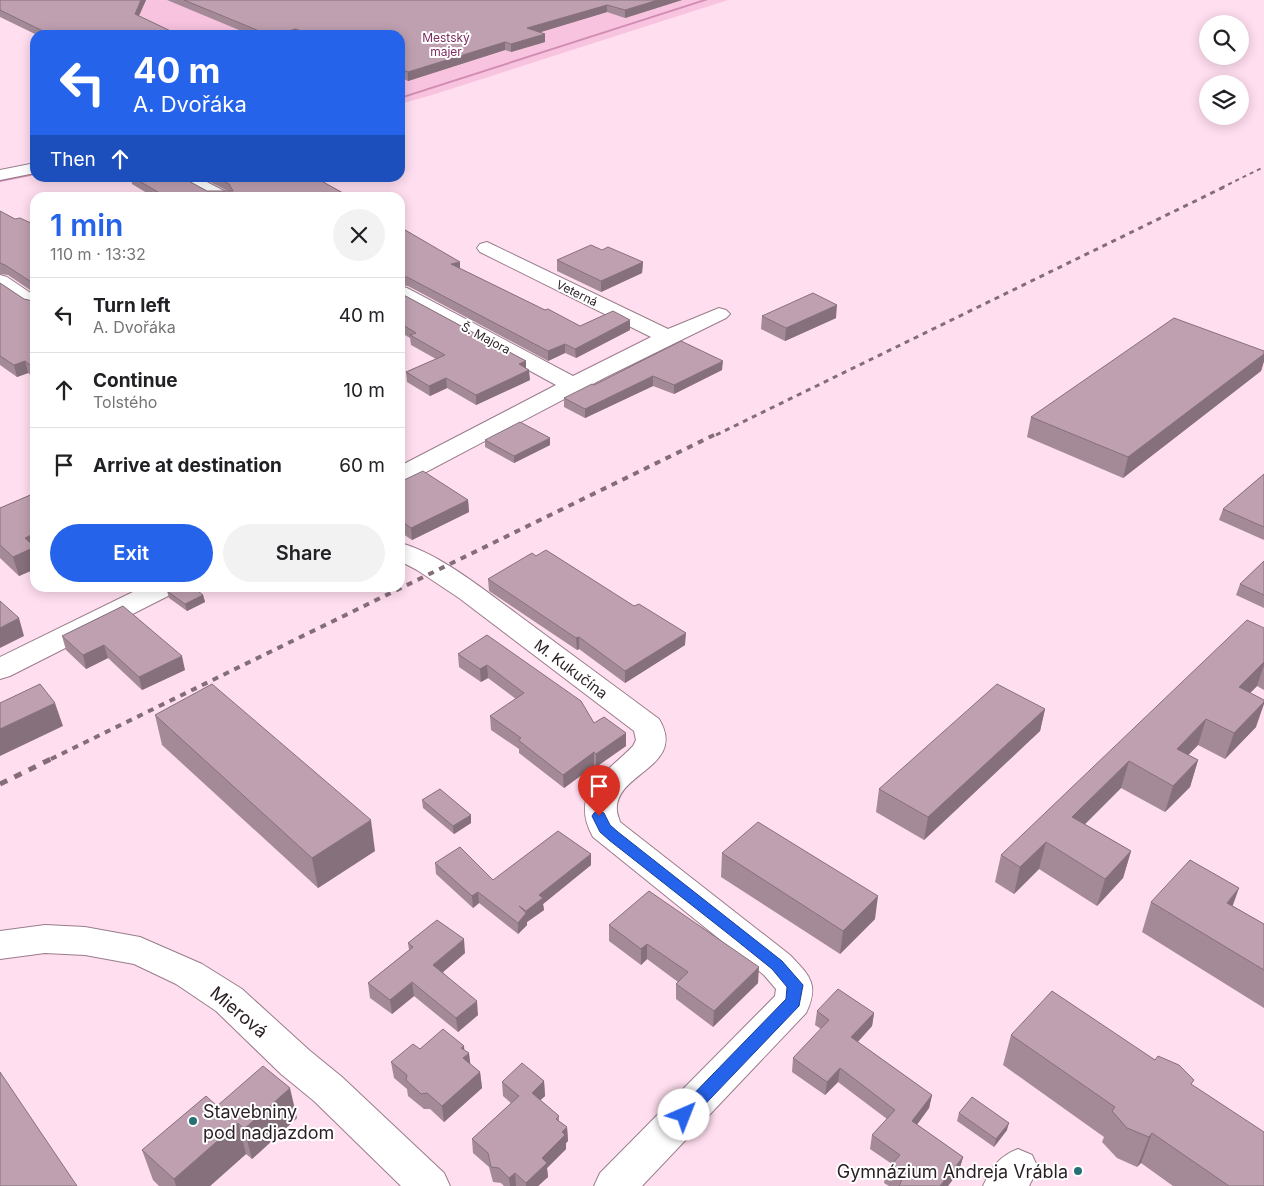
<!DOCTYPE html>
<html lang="en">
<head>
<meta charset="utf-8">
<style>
  :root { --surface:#fff; --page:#f2f2f2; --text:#202124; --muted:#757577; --line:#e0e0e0; --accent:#2563eb }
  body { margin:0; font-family:Inter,sans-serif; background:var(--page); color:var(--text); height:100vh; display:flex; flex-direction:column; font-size:19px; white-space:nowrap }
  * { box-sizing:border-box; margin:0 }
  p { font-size:16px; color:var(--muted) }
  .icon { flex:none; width:28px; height:28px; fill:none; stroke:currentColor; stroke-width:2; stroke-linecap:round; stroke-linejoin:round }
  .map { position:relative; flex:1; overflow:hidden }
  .drawer { position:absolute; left:30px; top:192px; width:375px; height:400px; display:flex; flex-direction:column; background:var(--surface); border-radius:15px; box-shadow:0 2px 12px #0003 }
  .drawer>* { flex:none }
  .hud { position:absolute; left:30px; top:30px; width:375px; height:152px; border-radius:15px; box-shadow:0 2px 12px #0003; background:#2563eb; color:#fff; overflow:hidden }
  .fabs { position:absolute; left:1199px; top:15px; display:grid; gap:10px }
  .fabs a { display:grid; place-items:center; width:50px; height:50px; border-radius:50%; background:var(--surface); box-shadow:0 2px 12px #0003; font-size:25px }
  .pin { position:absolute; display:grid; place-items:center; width:42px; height:42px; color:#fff; margin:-51px -21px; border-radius:50% 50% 50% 0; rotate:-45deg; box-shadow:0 0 5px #0007 }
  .pin .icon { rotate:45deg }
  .me { position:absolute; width:55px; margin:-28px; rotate:44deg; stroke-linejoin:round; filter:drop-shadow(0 0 4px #0008) }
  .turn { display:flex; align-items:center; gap:18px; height:105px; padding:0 20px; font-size:22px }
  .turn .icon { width:65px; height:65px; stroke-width:2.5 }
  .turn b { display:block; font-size:35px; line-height:42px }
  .then { display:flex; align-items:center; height:48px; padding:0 20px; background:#0003; gap:10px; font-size:19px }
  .round { display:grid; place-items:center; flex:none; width:52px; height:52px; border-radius:26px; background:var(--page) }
  .overview { display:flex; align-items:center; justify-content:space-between; height:85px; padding:0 20px }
  h1 { font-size:30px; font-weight:600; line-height:38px; color:var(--accent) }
  .button { display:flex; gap:10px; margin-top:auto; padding:10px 20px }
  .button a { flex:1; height:58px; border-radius:30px; background:var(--accent); color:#fff; font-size:20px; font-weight:600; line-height:58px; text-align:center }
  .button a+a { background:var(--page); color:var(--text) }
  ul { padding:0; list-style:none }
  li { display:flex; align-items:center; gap:15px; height:75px; padding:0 20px; border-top:1px solid var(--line) }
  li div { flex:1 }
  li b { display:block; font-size:19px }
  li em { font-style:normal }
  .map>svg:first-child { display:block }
  .green { fill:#f8c3df }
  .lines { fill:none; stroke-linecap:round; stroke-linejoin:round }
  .stream { fill:#d18cb2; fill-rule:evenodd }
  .minor-casing { stroke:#997c8b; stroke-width:2 }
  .minor { fill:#fff; fill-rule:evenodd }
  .rail-far3 { stroke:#836e78; stroke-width:2; stroke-dasharray:4 4; stroke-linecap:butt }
  .rail-far2 { stroke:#836e78; stroke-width:3; stroke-dasharray:5 5; stroke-linecap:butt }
  .rail-far1 { stroke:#836e78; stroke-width:4; stroke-dasharray:6 6; stroke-linecap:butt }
  .rail { stroke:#836e78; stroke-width:5; stroke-dasharray:8 8; stroke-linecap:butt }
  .wall { fill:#a48a97 }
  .shaded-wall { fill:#86707b }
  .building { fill:#bfa0b0; stroke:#86707b }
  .route { fill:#2563eb; stroke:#184099 }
  .poi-dot { fill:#256f75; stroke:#fff; stroke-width:2 }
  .labels { text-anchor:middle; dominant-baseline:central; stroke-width:4; stroke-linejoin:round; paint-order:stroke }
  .far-park-label { font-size:12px; fill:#7d2c5e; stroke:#fff }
  .far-street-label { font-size:12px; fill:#2a1e24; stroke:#fff }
  .street-label { font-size:15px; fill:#2a1e24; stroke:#fff }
  .near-street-label { font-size:18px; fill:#2a1e24; stroke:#fff }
  .near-poi-label { font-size:18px; fill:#2a1e24; stroke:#fff; text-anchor:start }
</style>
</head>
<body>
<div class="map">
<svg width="1264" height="1186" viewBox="0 0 1264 1186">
  <rect width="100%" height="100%" fill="#ffdeef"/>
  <!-- green -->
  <path class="green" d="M4 0H728L432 95 400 104V35H79Z"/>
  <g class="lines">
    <!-- stream -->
    <g class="stream">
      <path d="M702 0H708L400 99V97Z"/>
      <path d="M35 173V175L0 182V180Z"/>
    </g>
    <!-- minor casing -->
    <g class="minor-casing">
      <g id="minor">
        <path d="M35 163V173L0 180V170Z"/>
        <path d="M178 178H199L230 194 233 198H209L181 182Z"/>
        <path d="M487 242 668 329 719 308 726 310 730 314 726 318 606 377 409 481 400 483V466L556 385 400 300V286L407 288 573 376 651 337 480 252 477 248 480 244Z"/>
        <path d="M0 275 7 277 35 296V311L28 309 0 290Z"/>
        <path d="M400 543C439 553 484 590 517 614 564 649 612 684 659 719 688 767 613 773 617 811 617 814 619 818 620 822L790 955C809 975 820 984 806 1013L642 1186H594L600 1173 775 996 776 989 764 975 593 837C568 792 606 774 633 746L636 740 634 731 459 598 417 570 400 561Z"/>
        <path d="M141 588H176L172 594 10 676 0 679V657Z"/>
        <path d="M45 925 85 927 140 937 202 964 242 989 309 1050 342 1077 444 1173 450 1186H401L314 1101 281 1074 216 1011 176 984 134 964 85 955 45 953 0 959V931Z"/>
        <path d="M1018 1149 1032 1155 1038 1168 1029 1186H983C992 1167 998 1157 1018 1149Z"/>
      </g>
    </g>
    <!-- minor -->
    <use href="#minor" class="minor"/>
    <!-- rail-far3 -->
    <path class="rail-far3" d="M1221 188 1264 167"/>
    <!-- rail-far2 -->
    <path class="rail-far2" d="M716 435 1224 187"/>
    <!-- rail-far1 -->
    <path class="rail-far1" d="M51 759 718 433"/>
    <!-- rail -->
    <path class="rail" d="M0 784 53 758"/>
  </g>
  <!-- wall -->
  <g class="wall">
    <path d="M0 0H146L139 16 179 35H37L0 17Z"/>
    <path d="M167 0H682L625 18 607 12 540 32 545 42 511 52 505 50 408 81 400 77V35H251Z"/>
    <path d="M131 178H183L207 191H228L202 178H316L352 198H155L132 184Z"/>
    <path d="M0 211 15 219 35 225V378L28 373 17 377 0 365V283L24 299 33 301V292L8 275 0 274Z"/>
    <path d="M400 224 403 225V229L460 262V269L545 310 580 326 630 320V330L576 358 565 353 548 361 408 286 400 285Z"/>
    <path d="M602 250 643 262 642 273 601 292 557 271V260Z"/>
    <path d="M400 293 526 361V368L530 380 476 405 447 388 430 396 407 382 406 372 436 359 411 345 410 338 400 332Z"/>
    <path d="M762 316 836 318 785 341 761 329Z"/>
    <path d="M681 341 722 370 674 394 653 386 585 418 564 407V398L594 385Z"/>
    <path d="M1264 351V361L1261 371 1123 478 1027 437 1031 417Z"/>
    <path d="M485 440 550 445 514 463 485 447Z"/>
    <path d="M1264 474V540L1219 520 1223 509Z"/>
    <path d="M400 482 468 500 469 512 412 540 400 532Z"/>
    <path d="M35 493V569L19 576 0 558V508Z"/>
    <path d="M1264 561V608L1236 595 1240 584Z"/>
    <path d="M488 579 685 645 625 683 579 649 577 650 489 591Z"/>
    <path d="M167 591 203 595 205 602 187 611 169 598Z"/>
    <path d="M123 606 185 670 142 690 108 658 86 669 66 650 62 636Z"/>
    <path d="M1264 628V690L1257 686 1250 693 1256 727 1225 759 1198 745 1188 755 1198 760 1190 787 1165 812 1121 788 1085 824 1131 851 1123 878 1097 906 1039 869 1014 894 995 882 1001 855Z"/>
    <path d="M487 635 594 723 626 746 596 767 594 766 564 788 519 753V749L491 730 490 716 516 699 488 678 481 682 459 667 458 654Z"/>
    <path d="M1045 709 1040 731 924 840 876 812 879 789Z"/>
    <path d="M155 715 375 851 318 888 162 745Z"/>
    <path d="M422 800 471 815V823L454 834 423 808Z"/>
    <path d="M722 853 875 919 840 954 721 877Z"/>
    <path d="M591 854V865L543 904 544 910 527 922V925L518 934 479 903 473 908 436 874 435 863 493 880Z"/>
    <path d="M1151 902 1233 906 1264 924V1008L1142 932Z"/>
    <path d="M609 925 758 983 713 1027 676 999V984L678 982 647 959 641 965 609 941Z"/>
    <path d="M408 943 465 953 443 972 478 1015 458 1032 414 996 392 1014 370 998 368 983 409 950Z"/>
    <path d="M817 1011 874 1013 872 1026 858 1042 932 1095 929 1108 917 1125 963 1157 959 1171 948 1186H889L884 1183 887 1170 892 1164 870 1149 872 1135 887 1119 838 1082 825 1095 792 1072 793 1058 821 1029 815 1025Z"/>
    <path d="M1011 1035 1192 1085 1264 1186H1173L1141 1163 1137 1167 1117 1158 1102 1142 1104 1137 1003 1065Z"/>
    <path d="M420 1049 464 1050 470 1064 480 1072 482 1088 444 1122 430 1109H424L408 1096 407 1089 394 1078 391 1062Z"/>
    <path d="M544 1081 545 1096 540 1100 559 1116V1121L567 1127 568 1141 566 1143V1149L547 1168 548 1177 538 1186H504L501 1183 493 1182 489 1167 473 1153 472 1139 511 1103 503 1096 502 1082Z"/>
    <path d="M217 1106 297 1118 252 1159 246 1154 210 1186H159L153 1180 142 1150Z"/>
    <path d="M959 1113 1007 1130 994 1147 957 1121Z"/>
  </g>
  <!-- shaded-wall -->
  <g class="shaded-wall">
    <path d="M141 0H146L136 22 135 14Z"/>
    <path d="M658 0H682L625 18V10Z"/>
    <path d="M607 5V12L528 36 527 28Z"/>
    <path d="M296 29 297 35H273Z"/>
    <path d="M545 34V42L511 52V44Z"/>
    <path d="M505 42V50L408 81V72Z"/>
    <path d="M460 262V271L451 264Z"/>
    <path d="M643 262 642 273 601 292V281Z"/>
    <path d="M837 305 836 318 785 341 786 328Z"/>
    <path d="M630 320V330L576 358 575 349Z"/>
    <path d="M565 344V353L548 361V351Z"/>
    <path d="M1264 354V361L1261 371 1123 478 1128 457Z"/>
    <path d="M25 361 28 373 17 377 14 365Z"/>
    <path d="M526 361V371L519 364Z"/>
    <path d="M723 361 722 370 674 394V385Z"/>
    <path d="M529 370 530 380 476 405V395Z"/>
    <path d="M653 376V386L585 418V409Z"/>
    <path d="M446 378 447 388 430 396 429 386Z"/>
    <path d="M550 438V445L514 463V456Z"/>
    <path d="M468 500 469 512 412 540 411 528Z"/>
    <path d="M35 533V569L19 576 13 557 25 538Z"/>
    <path d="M203 595 205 602 187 611 185 604Z"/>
    <path d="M19 618 24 636 0 648V628Z"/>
    <path d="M686 633 685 645 625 683V671Z"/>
    <path d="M579 637V649L577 650 576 638Z"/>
    <path d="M104 645 108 658 86 669 83 655Z"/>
    <path d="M182 656 185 670 142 690 139 677Z"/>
    <path d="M1264 662V665L1257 686 1230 713 1239 687Z"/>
    <path d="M487 665 488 678 481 682 480 669Z"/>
    <path d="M1264 702V704L1256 727 1225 759 1234 733Z"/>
    <path d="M55 703 63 726 0 756V729Z"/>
    <path d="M1045 709 1040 731 924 840 928 817Z"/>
    <path d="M1206 719 1198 745 1169 775 1177 749Z"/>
    <path d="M626 733V746L596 767V754Z"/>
    <path d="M594 752V766L564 788 563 775Z"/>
    <path d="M1198 760 1190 787 1165 812 1173 786Z"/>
    <path d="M1129 761 1121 788 1065 844 1072 817Z"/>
    <path d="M471 815V823L454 834 453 826Z"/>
    <path d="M371 820 375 851 318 888 312 858Z"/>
    <path d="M1046 842 1039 869 1014 894 1020 867Z"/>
    <path d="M1131 851 1123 878 1097 906 1105 879Z"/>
    <path d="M591 854V865L543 904 544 910 527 922V925L518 934V923L526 914V911L539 895Z"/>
    <path d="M1239 888 1228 919 1227 903Z"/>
    <path d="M478 892 479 903 473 908 472 896Z"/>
    <path d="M878 896 875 919 840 954 843 931Z"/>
    <path d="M464 939 465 953 435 979 433 965Z"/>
    <path d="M647 944V959L641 965V949Z"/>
    <path d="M759 967 758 983 713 1027 714 1011Z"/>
    <path d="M412 982 414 996 392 1014 390 1000Z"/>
    <path d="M477 1001 478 1015 458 1032 456 1018Z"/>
    <path d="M874 1013 872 1026 849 1051 851 1037Z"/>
    <path d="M464 1046 465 1057 469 1053 471 1069 463 1063 461 1048Z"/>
    <path d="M840 1068 838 1082 825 1095 827 1082Z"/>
    <path d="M480 1072 482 1088 444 1122 442 1106Z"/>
    <path d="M544 1081 545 1096 533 1107 532 1093Z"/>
    <path d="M290 1088 297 1118 252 1159 244 1129Z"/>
    <path d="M932 1095 929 1108 909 1135 912 1121Z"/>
    <path d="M238 1123 246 1154 210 1186H176L174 1179Z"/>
    <path d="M1009 1123 1007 1130 994 1147 996 1139Z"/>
    <path d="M567 1127 568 1141 566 1143V1149L547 1168 548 1177 538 1186H526V1183L542 1158 562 1132Z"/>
    <path d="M1152 1133 1141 1163 1137 1167 1149 1137Z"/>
    <path d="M963 1157 959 1171 948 1186H940Z"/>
    <path d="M515 1173 516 1186H510L509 1178Z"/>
  </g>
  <!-- building -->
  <g class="building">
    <path d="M0 0H141L135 14 179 35H51L0 10Z"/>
    <path d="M184 0H658L625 10 607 5 527 28 545 34 511 44 505 42 408 72 400 69V35H310L296 29 273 35H269Z"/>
    <path d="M134 178H183L207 191H233L229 184 217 178H316L352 198H168Z"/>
    <path d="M0 211 15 219 20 218 35 225V369L25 361 14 365 0 356V283L24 299 33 301V283L5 265 0 263Z"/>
    <path d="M400 227 460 262 451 264 545 310 548 309 580 326 613 311 630 320 575 349 565 344 548 351 407 277 400 276Z"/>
    <path d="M591 245 602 250 608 247 643 262 601 281 557 260Z"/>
    <path d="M400 293 526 361 519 364 529 370 476 395 446 378 429 386 406 372 445 355 410 335 416 333 400 323Z"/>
    <path d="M813 293 837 305 786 328 762 316Z"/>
    <path d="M1174 318 1264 351V354L1128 457 1031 417Z"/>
    <path d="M681 341 723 361 674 385 653 376 585 409 564 398 592 384 594 385Z"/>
    <path d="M520 422 550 438 514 456 485 440Z"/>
    <path d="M423 471 468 500 411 528 400 520V482Z"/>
    <path d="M1264 474V527L1223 509Z"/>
    <path d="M35 493V533L25 538 35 547 13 557 0 545V508Z"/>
    <path d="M546 550 634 606 639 604 686 633 625 671 579 637 576 638 488 579 532 553 536 556Z"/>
    <path d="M1264 561V595L1240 584Z"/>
    <path d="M174 588H194L203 595 185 604 167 591Z"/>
    <path d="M0 601 19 618 0 628Z"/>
    <path d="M123 606 182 656 139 677 104 645 83 655 62 636Z"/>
    <path d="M1247 620 1264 628V662L1239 687 1264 700V702L1234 733 1206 719 1177 749 1198 760 1173 786 1129 761 1072 817 1131 851 1105 879 1046 842 1020 867 1001 855Z"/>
    <path d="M487 635 581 701 594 723 604 717 626 733 596 754 594 752 563 775 518 740 521 738 490 716 524 693 487 665 480 669 458 654Z"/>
    <path d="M40 684 55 703 0 729V703Z"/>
    <path d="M212 684 371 820 312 858 155 715Z"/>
    <path d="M997 684 1045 709 928 817 879 789Z"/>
    <path d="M440 789 471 815 453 826 422 800Z"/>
    <path d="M758 822 878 896 843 931 722 853Z"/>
    <path d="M558 831 591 854 539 895 543 898 526 911 519 906 526 913 518 923 478 892 472 896 435 863 460 847 493 880Z"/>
    <path d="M1190 860 1239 888 1227 903 1264 924V970L1151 902Z"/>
    <path d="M649 891 759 967 714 1011 676 984 688 972 647 944 641 949 609 925Z"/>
    <path d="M437 920 464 939 433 965 477 1001 456 1018 412 982 390 1000 368 983 413 947 408 943Z"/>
    <path d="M838 989 874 1013 851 1037 932 1095 912 1121 963 1157 940 1186H899L902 1180 887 1170 900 1155 872 1135 895 1110 840 1068 827 1082 793 1058 829 1020 817 1011Z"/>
    <path d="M1052 991 1155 1060 1158 1056 1179 1065 1194 1080 1191 1084 1264 1132V1186H1229L1152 1133 1149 1137 1127 1128 1112 1111 1115 1107 1011 1035Z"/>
    <path d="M443 1029 464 1046 461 1048 469 1053 463 1058 480 1072 442 1106 427 1093 421 1094 406 1080 407 1075 391 1062 413 1044 420 1049Z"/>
    <path d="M522 1063 544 1081 532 1093 559 1116 556 1119 567 1127 562 1132 565 1135 542 1158 547 1163 526 1183 515 1173 509 1178 499 1168 491 1167 488 1153 472 1139 519 1096 502 1082Z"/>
    <path d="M263 1066 290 1088 244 1129 238 1123 174 1179 142 1150 206 1096 217 1106Z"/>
    <path d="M0 1072 77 1186H0Z"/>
    <path d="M972 1097 1009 1123 996 1139 959 1113Z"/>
  </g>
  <!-- route -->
  <path class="route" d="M599 811 604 813 610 825 618 832 782 961 803 985 799 1006 690 1120 684 1122 678 1120 676 1115 678 1110 786 999 787 987 772 969 731 936 609 840 600 832 592 816 594 813Z"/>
  <!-- markers -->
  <g class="poi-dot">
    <circle cx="193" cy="1121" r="5"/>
    <circle cx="1078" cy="1171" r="5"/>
  </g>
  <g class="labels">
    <!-- far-park labels -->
    <g class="far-park-label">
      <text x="446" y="37">Mestský<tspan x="446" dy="14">majer</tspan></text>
    </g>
    <!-- far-street labels -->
    <g class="far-street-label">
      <text transform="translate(577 293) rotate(26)">Veterná</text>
      <text transform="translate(486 338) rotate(28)">Š. Majora</text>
    </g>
    <!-- street labels -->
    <g class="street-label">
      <text transform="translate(571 669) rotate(37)">M. Kukučína</text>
    </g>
    <!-- near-street labels -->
    <g class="near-street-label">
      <text transform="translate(239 1012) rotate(40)">Mierová</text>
    </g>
    <!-- near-poi labels -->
    <g class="near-poi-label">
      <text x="203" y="1111">Stavebniny<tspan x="203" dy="21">pod nadjazdom</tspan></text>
      <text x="1068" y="1171" text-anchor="end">Gymnázium Andreja Vrábla</text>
    </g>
  </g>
</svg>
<div class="fabs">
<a><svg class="icon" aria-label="search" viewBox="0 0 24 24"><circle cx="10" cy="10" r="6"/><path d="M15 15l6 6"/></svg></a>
<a><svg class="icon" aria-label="layers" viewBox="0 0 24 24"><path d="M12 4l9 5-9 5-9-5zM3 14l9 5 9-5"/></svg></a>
</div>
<div class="pin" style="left:599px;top:816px;background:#d93025"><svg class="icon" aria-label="arrive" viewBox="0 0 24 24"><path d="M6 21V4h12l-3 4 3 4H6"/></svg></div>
<svg class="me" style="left:684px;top:1115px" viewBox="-20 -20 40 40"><circle r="19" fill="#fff"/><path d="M0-13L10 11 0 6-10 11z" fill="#2563eb"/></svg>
<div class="hud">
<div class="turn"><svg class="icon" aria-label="left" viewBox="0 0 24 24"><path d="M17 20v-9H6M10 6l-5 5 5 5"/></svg><div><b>40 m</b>A. Dvořáka</div></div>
<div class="then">Then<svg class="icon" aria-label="ahead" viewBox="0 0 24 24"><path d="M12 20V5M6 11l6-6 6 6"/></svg></div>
</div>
<section class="drawer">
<div class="overview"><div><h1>1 min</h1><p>110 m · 13:32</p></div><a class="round"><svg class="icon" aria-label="close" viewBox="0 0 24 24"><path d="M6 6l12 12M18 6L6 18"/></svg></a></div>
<ul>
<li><svg class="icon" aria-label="left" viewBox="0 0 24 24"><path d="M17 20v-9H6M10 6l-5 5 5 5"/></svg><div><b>Turn left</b><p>A. Dvořáka</p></div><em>40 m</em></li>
<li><svg class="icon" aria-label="ahead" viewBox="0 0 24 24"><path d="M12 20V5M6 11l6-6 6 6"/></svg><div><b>Continue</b><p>Tolstého</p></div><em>10 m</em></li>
<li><svg class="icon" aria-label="arrive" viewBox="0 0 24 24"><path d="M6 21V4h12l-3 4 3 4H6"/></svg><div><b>Arrive at destination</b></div><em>60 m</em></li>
</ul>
<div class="button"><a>Exit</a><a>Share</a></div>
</section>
</div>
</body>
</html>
